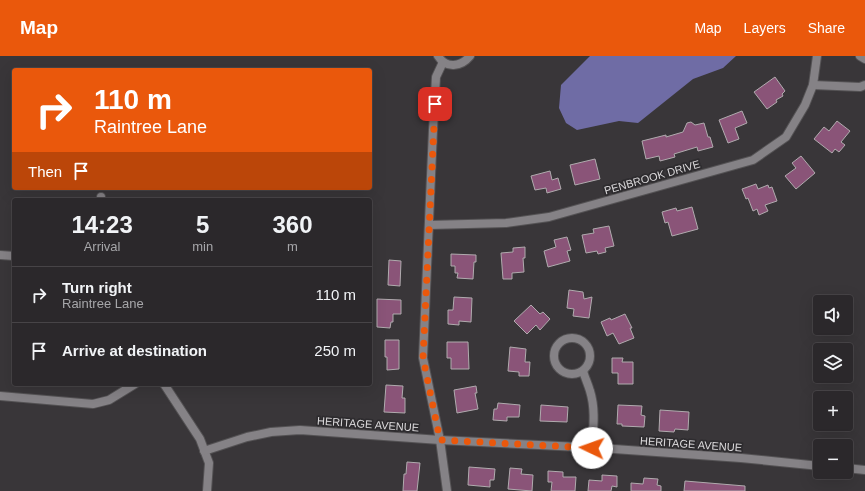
<!DOCTYPE html>
<html lang="en">
<head>
<meta charset="utf-8">
<style>
  :root { --surface:#2b282b; --page:#373437; --text:#f1f3f6; --muted:#a6a6a9; --line:#474447; --accent:#ea580c }
  body { margin:0; font-family:Arial,sans-serif; background:var(--page); color:var(--text); height:100vh; display:flex; flex-direction:column; font-size:15px; white-space:nowrap }
  * { box-sizing:border-box; margin:0 }
  p { font-size:13px; color:var(--muted) }
  .icon { flex:none; width:22px; height:22px; fill:none; stroke:currentColor; stroke-width:2; stroke-linecap:round; stroke-linejoin:round }
  .map { position:relative; flex:1; overflow:hidden }
  .side { position:absolute; left:12px; top:142px; width:360px; height:188px; display:flex; flex-direction:column; background:var(--surface); border-radius:4px; box-shadow:0 4px 16px #0002,0 0 0 1px var(--line) }
  .side>* { flex:none }
  .banner { position:absolute; left:12px; top:12px; width:360px; height:122px; border-radius:4px; box-shadow:0 4px 16px #0002,0 0 0 1px var(--line); background:#ea580c; color:#fff; overflow:hidden }
  .tools { position:absolute; left:813px; top:239px; display:grid; gap:8px }
  .tools a { display:grid; place-items:center; width:40px; height:40px; border-radius:4px; background:var(--surface); box-shadow:0 4px 16px #0002,0 0 0 1px var(--line); font-size:20px }
  .pin { position:absolute; display:grid; place-items:center; width:34px; height:34px; color:#fff; margin:-17px; border-radius:8px; box-shadow:0 2px 6px #0006 }
  .me { position:absolute; width:44px; margin:-22px; rotate:273deg; stroke-linejoin:round; filter:drop-shadow(0 0 3px #0008) }
  .turn { display:flex; align-items:center; gap:14px; height:84px; padding:0 16px; font-size:18px }
  .turn .icon { width:52px; height:52px; stroke-width:2.5 }
  .turn b { display:block; font-size:28px; line-height:34px }
  .then { display:flex; align-items:center; height:38px; padding:0 16px; background:#0003; gap:8px; font-size:15px }
  .eta { display:flex; justify-content:space-evenly; align-items:center; height:68px; text-align:center }
  .eta b { font-size:24px; font-weight:600; line-height:28px }
  ul { padding:0; list-style:none }
  li { display:flex; align-items:center; gap:12px; height:56px; padding:0 16px; border-top:1px solid var(--line) }
  li div { flex:1 }
  li b { display:block; font-size:15px }
  li em { font-style:normal }
  header { display:flex; align-items:center; gap:24px; box-sizing:border-box; height:56px; padding:0 20px; background:var(--accent); color:#fff }
  header strong { font-size:19px }
  nav { display:flex; gap:22px; margin-inline-start:auto; font-size:14px }
  .map>svg:first-child { display:block }
  .water { fill:#6f6ca5 }
  .building { fill:#8a5478; stroke:#b0abae }
  .lines { fill:none; stroke-linecap:round; stroke-linejoin:round }
  .street-casing { stroke:#545254; stroke-width:10 }
  .street { stroke:#858286; stroke-width:8 }
  .route { stroke:#ea580c; stroke-width:7; stroke-dasharray:0 12.6 }
  .labels { text-anchor:middle; dominant-baseline:central; stroke-width:3.5; stroke-linejoin:round; paint-order:stroke }
  .street-label { font-size:11px; fill:#dbd9db; stroke:#2e2c2f }
</style>
</head>
<body>
<header>
<strong>Map</strong>
<nav><a>Map</a><a>Layers</a><a>Share</a></nav>
</header>
<div class="map">
<svg width="865" height="435" viewBox="0 0 865 435">
  <rect width="100%" height="100%" fill="#393639"/>
  <!-- water -->
  <path class="water" d="M590 0H736L723 12 693 23 638 67 619 65 577 74 566 67 559 52 561 29Z"/>
  <!-- building -->
  <g class="building">
    <path d="M775 21 785 35 782 38 783 40 776 44 777 46 767 53 754 36Z"/>
    <path d="M742 55 747 67 735 72 739 83 728 87 719 64Z"/>
    <path d="M837 65 850 75 841 86 845 89 839 96 835 93 832 97 814 83 824 71 829 75Z"/>
    <path d="M691 66 695 69 704 67 708 81H710L713 91 698 95 697 91 674 98 675 101 660 105 659 100 646 103 642 85 666 79V81L683 76 687 67Z"/>
    <path d="M801 100 815 117 796 133 785 120 796 112 792 107Z"/>
    <path d="M595 103 600 123 575 129 570 109Z"/>
    <path d="M550 115 552 124 558 122 561 133 547 137 546 132 535 134 531 120Z"/>
    <path d="M756 128 758 133 768 129 769 132 772 131 777 145 765 149 768 155 759 159 757 153 753 155 748 142 746 143 742 133Z"/>
    <path d="M692 151 698 173 672 180 668 166 665 167 662 156 676 152 677 155Z"/>
    <path d="M609 170 614 190 605 192 606 196 598 198 597 195 586 197 582 179 594 177 593 173Z"/>
    <path d="M567 181 571 194 567 195 570 205 548 211 544 195 556 191 554 184Z"/>
    <path d="M525 191V202H523L524 216 512 217V223H503L501 197 513 196V192Z"/>
    <path d="M451 198 476 199V206H474L473 223 457 222 458 217H455V210H451Z"/>
    <path d="M389 204 401 205 400 230 388 229Z"/>
    <path d="M569 234 583 236 584 243 592 241 589 262 573 260 574 253 567 252Z"/>
    <path d="M454 241 472 242 471 266 459 265V269L448 268V254H453Z"/>
    <path d="M377 243 401 244V258H393V266H391L390 272 377 271Z"/>
    <path d="M531 249 540 258 543 256 550 263 540 274 536 269 527 278 514 265Z"/>
    <path d="M625 258 632 272H630L634 282 619 288 613 277 607 280 601 266 610 262 611 264Z"/>
    <path d="M385 284H399V313L387 314V301H385Z"/>
    <path d="M447 286H468L469 313H451V302H447Z"/>
    <path d="M510 291 526 293 525 306H530L529 320H519V316L508 315Z"/>
    <path d="M612 302H623L622 306H633V328H618V317H612Z"/>
    <path d="M386 329 403 330 402 342H405V357L384 356Z"/>
    <path d="M476 330 477 337H475L478 353 457 357 454 334Z"/>
    <path d="M498 347 520 349 519 361H507V365L493 364 494 353H497Z"/>
    <path d="M541 349 568 351 567 366 540 365Z"/>
    <path d="M618 349 642 350 641 359 645 360 644 371 622 370V368H617Z"/>
    <path d="M660 354 689 356 688 374 675 373 674 376 659 375Z"/>
    <path d="M407 406 420 407 417 435H403L404 418H406Z"/>
    <path d="M469 411 495 413 494 424H490V431L468 429Z"/>
    <path d="M510 412 522 413 521 418 533 419 532 435 508 433Z"/>
    <path d="M548 415 563 416V421H576L575 435H551L552 426H548Z"/>
    <path d="M602 419 617 420V431L612 430 611 435H588L589 424 602 425Z"/>
    <path d="M644 422 658 423 657 429 661 430V435H631V427L643 428Z"/>
    <path d="M685 425 745 430V435H684Z"/>
  </g>
  <g class="lines">
    <!-- street casing -->
    <g class="street-casing">
      <g id="street">
        <path d="M438 0C446 13 461 11 470 0"/>
        <path d="M860 0 865 3"/>
        <path d="M443 6 436 21 433 74 423 302 440 384 447 435"/>
        <path d="M813 29 860 31 865 29"/>
        <path d="M101 141V144"/>
        <path d="M429 169 506 167 549 161 753 104 786 81 805 49 813 29 817 0"/>
        <path d="M0 199 14 200"/>
        <circle cx="572" cy="300" r="18"/>
        <path d="M583 315C585 322 588 328 590 335 596 354 593 374 592 392"/>
        <path d="M164 328 200 383 209 407 207 435"/>
        <path d="M0 340 93 348 109 344 135 328"/>
        <path d="M204 395 247 381 271 376 300 374 440 384 600 392 741 402 820 410"/>
        <path d="M846 412 865 414"/>
      </g>
    </g>
    <!-- street -->
    <use href="#street" class="street"/>
  </g>
  <g class="lines">
    <!-- route -->
    <path class="route" d="M435 48 423 302 440 384 592 392"/>
  </g>
  <g class="labels">
    <!-- street labels -->
    <g class="street-label">
      <text transform="translate(652 121) rotate(-16)">PENBROOK DRIVE</text>
      <text transform="translate(368 368) rotate(4)">HERITAGE AVENUE</text>
      <text transform="translate(691 388) rotate(4)">HERITAGE AVENUE</text>
    </g>
  </g>
</svg>
<div class="tools">
<a><svg class="icon" aria-label="sound" viewBox="0 0 24 24"><path d="M4 9h4l5-4v14l-5-4H4zM17 9q2 3 0 6"/></svg></a>
<a><svg class="icon" aria-label="layers" viewBox="0 0 24 24"><path d="M12 4l9 5-9 5-9-5zM3 14l9 5 9-5"/></svg></a>
<a>+</a>
<a>−</a>
</div>
<div class="pin" style="left:435px;top:48px;background:#d93025"><svg class="icon" aria-label="arrive" viewBox="0 0 24 24"><path d="M6 21V4h12l-3 4 3 4H6"/></svg></div>
<svg class="me" style="left:592px;top:392px" viewBox="-20 -20 40 40"><circle r="19" fill="#fff"/><path d="M0-13L10 11 0 6-10 11z" fill="#ea580c"/></svg>
<div class="banner">
<div class="turn"><svg class="icon" aria-label="right" viewBox="0 0 24 24"><path d="M7 20v-9h11M14 6l5 5-5 5"/></svg><div><b>110 m</b>Raintree Lane</div></div>
<div class="then">Then<svg class="icon" aria-label="arrive" viewBox="0 0 24 24"><path d="M6 21V4h12l-3 4 3 4H6"/></svg></div>
</div>
<section class="side">
<div class="eta">
<div><b>14:23</b><p>Arrival</p></div>
<div><b>5</b><p>min</p></div>
<div><b>360</b><p>m</p></div>
</div>
<ul>
<li><svg class="icon" aria-label="right" viewBox="0 0 24 24"><path d="M7 20v-9h11M14 6l5 5-5 5"/></svg><div><b>Turn right</b><p>Raintree Lane</p></div><em>110 m</em></li>
<li><svg class="icon" aria-label="arrive" viewBox="0 0 24 24"><path d="M6 21V4h12l-3 4 3 4H6"/></svg><div><b>Arrive at destination</b></div><em>250 m</em></li>
</ul>
</section>
</div>
</body>
</html>
